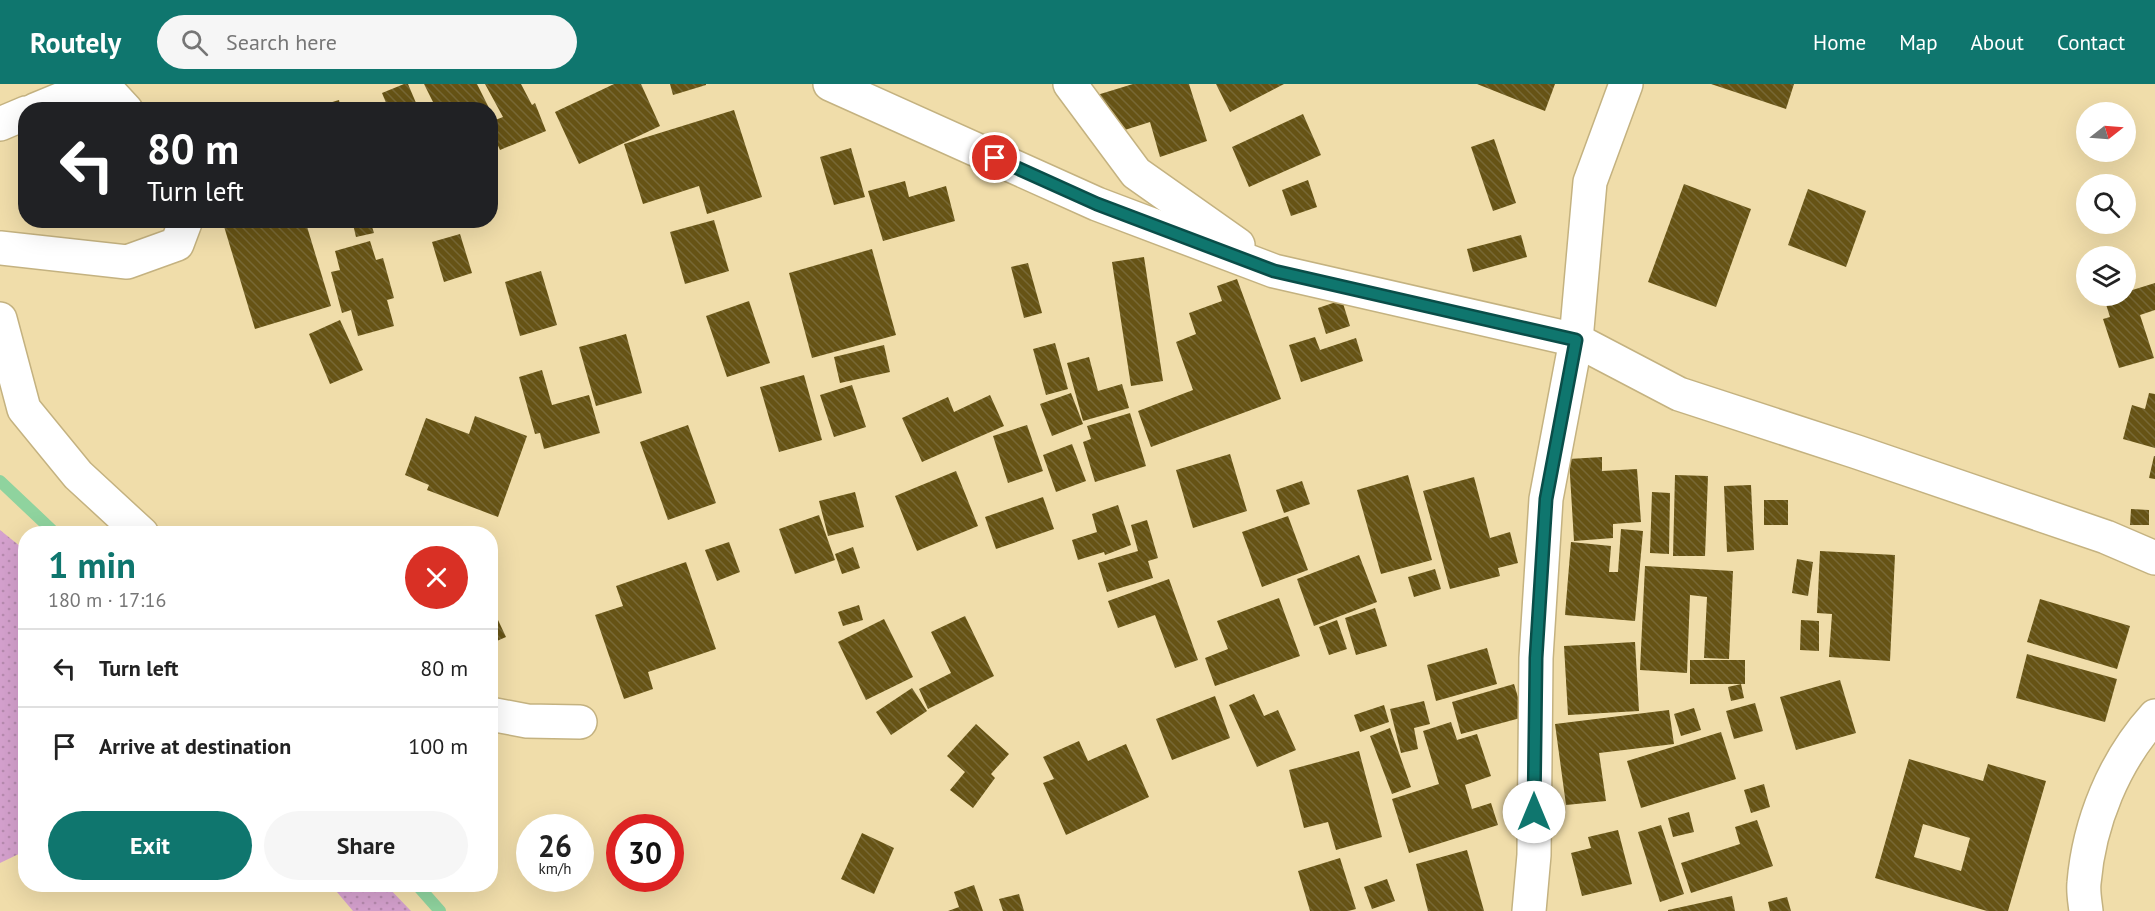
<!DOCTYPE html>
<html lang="en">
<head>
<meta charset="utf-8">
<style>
  :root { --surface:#fff; --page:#f6f6f6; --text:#222; --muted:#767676; --line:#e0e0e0; --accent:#0f766e }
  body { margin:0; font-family:"PT Sans",sans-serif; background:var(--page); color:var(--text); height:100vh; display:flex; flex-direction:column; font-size:22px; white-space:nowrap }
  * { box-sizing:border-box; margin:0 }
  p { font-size:20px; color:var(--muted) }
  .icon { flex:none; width:33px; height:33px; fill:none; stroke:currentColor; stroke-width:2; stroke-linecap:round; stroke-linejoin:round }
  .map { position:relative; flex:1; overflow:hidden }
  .drawer { position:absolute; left:18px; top:442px; width:480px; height:366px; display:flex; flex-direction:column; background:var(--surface); border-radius:24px; box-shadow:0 6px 24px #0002 }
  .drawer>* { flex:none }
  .hud { position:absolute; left:18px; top:18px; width:480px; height:126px; border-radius:24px; box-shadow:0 6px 24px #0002; background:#202124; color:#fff; overflow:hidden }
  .needle { width:39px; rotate:73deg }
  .controls { position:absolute; left:2076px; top:18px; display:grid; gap:12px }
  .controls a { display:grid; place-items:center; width:60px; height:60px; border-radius:50%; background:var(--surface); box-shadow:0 6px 24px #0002; font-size:30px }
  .speed { position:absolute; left:516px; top:730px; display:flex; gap:12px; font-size:30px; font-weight:700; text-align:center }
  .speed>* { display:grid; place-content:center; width:78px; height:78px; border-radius:50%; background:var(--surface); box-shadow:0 6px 24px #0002; line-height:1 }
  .speed small { font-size:15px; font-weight:400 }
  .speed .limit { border:9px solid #d22; background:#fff; color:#111 }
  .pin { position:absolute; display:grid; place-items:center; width:51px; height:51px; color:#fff; margin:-26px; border:3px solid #fff; border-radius:50%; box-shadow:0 2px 6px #0007 }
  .me { position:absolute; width:66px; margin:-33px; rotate:0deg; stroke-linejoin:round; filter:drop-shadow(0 0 4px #0008) }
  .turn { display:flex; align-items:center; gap:21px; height:126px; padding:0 30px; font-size:27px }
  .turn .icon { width:78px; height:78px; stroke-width:2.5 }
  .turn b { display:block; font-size:42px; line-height:51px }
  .round { display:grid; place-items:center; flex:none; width:63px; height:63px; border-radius:32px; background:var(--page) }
  .headline { display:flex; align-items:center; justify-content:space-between; height:102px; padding:0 30px }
  h1 { font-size:36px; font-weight:600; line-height:45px; color:var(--accent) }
  .primary-button { display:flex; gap:12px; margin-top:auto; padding:12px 30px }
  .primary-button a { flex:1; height:69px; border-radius:36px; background:var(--accent); color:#fff; font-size:24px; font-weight:600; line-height:69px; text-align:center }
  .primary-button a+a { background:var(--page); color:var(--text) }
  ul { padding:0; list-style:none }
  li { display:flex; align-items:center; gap:18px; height:78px; padding:0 30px; border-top:2px solid var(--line) }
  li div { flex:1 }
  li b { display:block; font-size:22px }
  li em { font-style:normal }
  header { display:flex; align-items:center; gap:36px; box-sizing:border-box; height:84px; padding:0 30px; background:var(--accent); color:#fff }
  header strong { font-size:28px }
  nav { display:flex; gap:33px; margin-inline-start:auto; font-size:21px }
  .search { width:420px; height:54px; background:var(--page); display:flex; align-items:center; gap:15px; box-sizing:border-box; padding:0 21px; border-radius:33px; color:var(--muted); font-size:22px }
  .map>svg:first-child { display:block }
  .grass { fill:url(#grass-dots) }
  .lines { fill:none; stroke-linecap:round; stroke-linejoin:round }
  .stream { stroke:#8fd39e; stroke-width:12 }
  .building { fill:url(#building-back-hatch); fill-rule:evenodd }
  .street-casing { stroke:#c4b280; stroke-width:36 }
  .street { stroke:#fff; stroke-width:33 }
  .route-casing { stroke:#0a4d48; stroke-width:15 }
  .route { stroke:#0f766e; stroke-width:10 }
</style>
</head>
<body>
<header>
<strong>Routely</strong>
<div class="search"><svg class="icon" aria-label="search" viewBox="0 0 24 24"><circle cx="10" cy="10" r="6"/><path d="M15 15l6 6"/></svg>Search here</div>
<nav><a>Home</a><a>Map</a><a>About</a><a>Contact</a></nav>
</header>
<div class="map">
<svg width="2155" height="827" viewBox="0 0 2155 827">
  <defs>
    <pattern id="grass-dots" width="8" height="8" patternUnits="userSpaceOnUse" patternTransform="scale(1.5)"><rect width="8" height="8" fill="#d5a1ce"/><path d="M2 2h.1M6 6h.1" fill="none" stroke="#b78aaf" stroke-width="1.8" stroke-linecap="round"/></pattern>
    <pattern id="building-back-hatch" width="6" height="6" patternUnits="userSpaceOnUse" patternTransform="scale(1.5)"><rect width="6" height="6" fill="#665315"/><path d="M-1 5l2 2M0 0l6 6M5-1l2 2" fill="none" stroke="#776835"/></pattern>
  </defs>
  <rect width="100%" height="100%" fill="#f0ddaa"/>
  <!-- grass -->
  <g class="grass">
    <path d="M0 446 26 467 25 767 0 779Z"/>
    <path d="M331 801H386L411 827H353Z"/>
  </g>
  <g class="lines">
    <!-- stream -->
    <g class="stream">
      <path d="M0 397 56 450"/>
      <path d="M417 801 440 827"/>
    </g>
  </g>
  <!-- building -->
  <g class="building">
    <path d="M404 0H408L419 26H389L382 9Z"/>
    <path d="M424 0H477L490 26H437Z"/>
    <path d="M485 0H521L532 21 535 19 546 47 500 66 490 44V38L503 33Z"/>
    <path d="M614 0H641L660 42 579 80 555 28Z"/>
    <path d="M670 0H706V1L673 11Z"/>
    <path d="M1133 0H1189L1207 57 1160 73 1150 38 1109 51 1097 11Z"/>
    <path d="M1216 0H1284L1230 28Z"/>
    <path d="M1477 0H1555L1545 27Z"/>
    <path d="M1711 0H1794L1786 25Z"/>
    <path d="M339 16 341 26H309V25Z"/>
    <path d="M734 26 762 113 707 130 699 102 643 120 624 60Z"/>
    <path d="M1303 30 1321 71 1249 103 1232 63Z"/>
    <path d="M1494 55 1516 119 1493 127 1471 63Z"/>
    <path d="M851 64 865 113 834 121 820 73Z"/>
    <path d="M1308 96 1317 123 1291 132 1282 106Z"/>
    <path d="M905 97 909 113 946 102 955 137 883 157 868 107Z"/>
    <path d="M1684 100 1751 125 1716 223 1648 198Z"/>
    <path d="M1808 105 1866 127 1846 183 1788 161Z"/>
    <path d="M230 136H305L331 222 255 245 223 139Z"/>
    <path d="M311 136H337V137L313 144Z"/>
    <path d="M352 136H370L374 149 356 153Z"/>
    <path d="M714 136 729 187 685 200 670 148Z"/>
    <path d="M460 150 472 189 444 198 432 158Z"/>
    <path d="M1521 151 1527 173 1473 188 1467 165Z"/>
    <path d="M370 157 376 176 383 174 394 214 387 216 394 242 358 252 351 226 342 229 331 188 340 186 335 167Z"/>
    <path d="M872 165 896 251 812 274 789 189Z"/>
    <path d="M1144 173 1163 297 1131 302 1112 178Z"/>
    <path d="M1028 179 1042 229 1024 234 1011 183Z"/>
    <path d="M541 187 557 241 520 252 505 198Z"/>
    <path d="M1237 195 1281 315 1151 363 1138 327 1193 306 1176 258 1196 250 1189 229 1222 217 1217 202Z"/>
    <path d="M2155 199V226L2140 231 2154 274 2119 284 2103 235 2110 233 2104 214 2113 212H2126V208Z"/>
    <path d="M1342 216 1350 242 1326 250 1318 224Z"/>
    <path d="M749 217 770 279 727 293 706 232Z"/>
    <path d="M340 236 363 286 330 300 309 250Z"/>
    <path d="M626 250 642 309 596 322 579 263Z"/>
    <path d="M1315 253 1320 266 1356 254 1363 277 1301 298 1289 261Z"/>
    <path d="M1055 259 1068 305 1046 311 1033 265Z"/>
    <path d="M884 261 890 288 840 299 834 273Z"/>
    <path d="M1089 273 1098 307 1122 300 1129 324 1083 337 1067 279Z"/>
    <path d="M542 286 552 321 589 311 600 349 544 365 540 349 535 350 519 293Z"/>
    <path d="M804 291 822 356 779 368 760 303Z"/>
    <path d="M852 301 866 343 834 353 820 311Z"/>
    <path d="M1071 309 1083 340 1052 352 1040 320Z"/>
    <path d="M2149 309 2155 310V364L2123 355 2132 321 2145 325Z"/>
    <path d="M990 311 1004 342 922 378 902 334 948 313 954 328Z"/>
    <path d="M1130 329 1146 382 1095 398 1083 358 1091 355 1087 342Z"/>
    <path d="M475 332 527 352 498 433 427 406 429 401 405 391 426 334 469 350Z"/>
    <path d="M688 341 716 419 668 436 640 358Z"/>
    <path d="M1027 341 1043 387 1008 399 993 352Z"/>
    <path d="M1072 360 1086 397 1056 408 1043 371Z"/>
    <path d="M1230 370 1247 427 1193 444 1176 386Z"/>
    <path d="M2154 372H2155V395L2149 394Z"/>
    <path d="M1602 373V387L1637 385 1641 438 1613 440V454L1574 457 1569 375Z"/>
    <path d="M956 387 978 442 917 467 895 412Z"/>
    <path d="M1408 391 1432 476 1381 490 1357 406Z"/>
    <path d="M1675 391 1708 392 1705 472H1673Z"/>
    <path d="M1474 393 1490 454 1510 448 1518 479 1498 484 1500 492 1450 505 1423 407Z"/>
    <path d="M1302 397 1310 420 1284 429 1276 406Z"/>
    <path d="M1751 401 1754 466 1727 468 1724 402Z"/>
    <path d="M855 408 864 443 828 452 819 417Z"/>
    <path d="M1652 408 1670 409 1669 470 1650 469Z"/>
    <path d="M1043 413 1054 445 996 465 985 433Z"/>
    <rect x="1764" y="416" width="24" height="25"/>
    <path d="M1118 421 1131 461 1105 471 1104 468 1078 476 1072 456 1097 448 1092 430Z"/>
    <path d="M2131 425 2149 426V441H2130Z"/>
    <path d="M819 431 835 476 795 490 779 445Z"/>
    <path d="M1288 432 1308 486 1262 503 1242 448Z"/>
    <path d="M1147 436 1158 474 1148 477 1153 494 1107 508 1098 479 1138 467 1131 441Z"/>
    <path d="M1621 445 1643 447 1635 537 1565 531 1571 458 1611 462 1609 488H1618Z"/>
    <path d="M729 458 740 488 717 497 705 466Z"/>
    <path d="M853 463 860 484 842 490 835 470Z"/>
    <path d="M1820 467 1895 471 1890 577 1829 573 1832 530 1817 529Z"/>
    <path d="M1359 471 1377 518 1314 542 1297 495Z"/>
    <path d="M1797 475 1813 478 1808 512 1792 509Z"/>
    <path d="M686 478 716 565 648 588 653 605 624 615 595 531 623 522 616 502Z"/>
    <path d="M1645 482 1733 487 1729 575 1704 574 1707 513 1690 511 1687 589 1640 586Z"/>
    <path d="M1435 485 1441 505 1414 513 1408 493Z"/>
    <path d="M1169 495 1198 576 1175 584 1155 531 1118 544 1108 517Z"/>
    <path d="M1279 514 1300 572 1215 602 1205 574 1228 565 1217 537Z"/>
    <path d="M2040 515 2130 542 2117 585 2027 558Z"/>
    <path d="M490 519 506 553 490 560Z"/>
    <path d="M859 521 863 536 843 542 838 528Z"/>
    <path d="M1375 524 1387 562 1356 571 1345 534Z"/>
    <path d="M965 532 994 592 928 625 919 605 951 589 931 548Z"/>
    <path d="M884 535 913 593 866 616 838 558Z"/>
    <path d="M1337 536 1347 565 1329 571 1319 543Z"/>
    <path d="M1801 536 1819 537V567L1800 566Z"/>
    <path d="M1635 558 1639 627 1568 631 1564 562Z"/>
    <path d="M1487 564 1497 600 1436 617 1427 581Z"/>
    <path d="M2027 570 2117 595 2105 638 2016 614Z"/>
    <rect x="1690" y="576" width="55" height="24"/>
    <path d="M1840 596 1856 649 1796 666 1780 613Z"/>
    <path d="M1514 600 1524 633 1461 650 1452 618Z"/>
    <path d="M1741 600 1744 614 1731 617 1728 603Z"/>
    <path d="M912 604 927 627 891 651 876 628Z"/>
    <path d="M1254 610 1264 632 1278 626 1296 666 1257 683 1229 621Z"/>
    <path d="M1215 612 1230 654 1172 676 1156 635Z"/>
    <path d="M1424 617 1430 640 1414 644 1418 665 1401 669 1390 625Z"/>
    <path d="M1755 619 1763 647 1734 655 1726 627Z"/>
    <path d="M1384 621 1389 638 1360 648 1354 631Z"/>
    <path d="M1694 624 1701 646 1681 652 1674 630Z"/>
    <path d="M1669 626 1674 660 1599 669 1606 717 1566 721 1555 640Z"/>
    <path d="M1451 638 1457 656 1477 650 1491 692 1465 701 1472 725 1491 719 1498 741 1409 769 1392 715 1439 700 1423 647Z"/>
    <path d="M976 640 1009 670 991 690 995 694 973 724 950 706 965 688 947 672Z"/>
    <path d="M1390 644 1411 703 1392 710 1370 652Z"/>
    <path d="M1721 648 1736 695 1641 724 1627 677Z"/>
    <path d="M1079 657 1088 677 1126 660 1149 713 1066 751 1043 699 1054 695 1043 673Z"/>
    <path d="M1359 667 1382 753 1336 766 1328 738 1304 744 1289 686Z"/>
    <path d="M1909 675 1983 697 1988 680 2046 697 2008 827H1987L1875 794ZM1923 740 1970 754 1961 787 1914 773Z"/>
    <path d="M1764 700 1770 723 1751 729 1744 706Z"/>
    <path d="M1689 728 1694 748 1673 753 1668 734Z"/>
    <path d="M1757 736 1773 782 1691 809 1681 779 1740 760 1735 743Z"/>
    <path d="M1661 741 1684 810 1660 818 1638 748Z"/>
    <path d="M1618 746 1632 800 1582 812 1571 769 1591 764 1588 753Z"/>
    <path d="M862 749 894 764 874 810 841 795Z"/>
    <path d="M1467 766 1484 827H1428L1416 780Z"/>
    <path d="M1340 774 1356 825 1348 827H1310L1298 787Z"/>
    <path d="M1387 795 1395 817 1372 825 1364 803Z"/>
    <path d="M974 801 983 827H948L959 823 954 808Z"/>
    <path d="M1019 810 1024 827H1003L999 815Z"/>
    <path d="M1732 812 1735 827H1668V826Z"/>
    <path d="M1787 813 1791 827H1770L1768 818Z"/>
  </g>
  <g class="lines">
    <!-- street casing -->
    <g class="street-casing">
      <g id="street">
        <path d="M102 0 126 26"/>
        <path d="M830 0 1097 120 1274 187 1576 256 1679 310 1857 368 2106 453 2155 474"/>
        <path d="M1070 0 1136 89 1238 161"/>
        <path d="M35 26 98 0"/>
        <path d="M0 40 26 29"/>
        <path d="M0 164 127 178 177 160 186 136"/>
        <path d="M0 235 24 325 78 391 142 450"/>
        <path d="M490 630 527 637 580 638"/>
        <path d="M1529 827 1534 771 1536 574 1546 415 1576 256 1590 98 1626 0"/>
        <path d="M2086 827C2085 818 2083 808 2084 799 2089 739 2114 677 2155 632"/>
      </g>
    </g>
    <!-- street -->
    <use href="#street" class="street"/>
  </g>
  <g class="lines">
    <!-- route casing -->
    <g class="route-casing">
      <path id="route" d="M995 74 1097 120 1274 187 1576 256 1546 415 1536 574 1534 728"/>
    </g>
    <!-- route -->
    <use href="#route" class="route"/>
  </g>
</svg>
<div class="controls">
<a><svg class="needle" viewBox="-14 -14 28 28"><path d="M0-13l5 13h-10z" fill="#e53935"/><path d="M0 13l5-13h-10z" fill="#767676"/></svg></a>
<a><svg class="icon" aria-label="search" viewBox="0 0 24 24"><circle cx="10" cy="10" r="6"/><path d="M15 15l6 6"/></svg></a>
<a><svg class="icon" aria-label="layers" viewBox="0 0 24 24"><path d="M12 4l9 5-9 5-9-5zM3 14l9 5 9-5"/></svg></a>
</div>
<div class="speed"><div>26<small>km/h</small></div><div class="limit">30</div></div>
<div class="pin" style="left:995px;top:74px;background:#d93025"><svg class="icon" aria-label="arrive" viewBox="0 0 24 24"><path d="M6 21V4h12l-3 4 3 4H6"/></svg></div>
<svg class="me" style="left:1534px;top:728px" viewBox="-20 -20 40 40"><circle r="19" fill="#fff"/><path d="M0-13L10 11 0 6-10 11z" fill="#0f766e"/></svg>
<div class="hud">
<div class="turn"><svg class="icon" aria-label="left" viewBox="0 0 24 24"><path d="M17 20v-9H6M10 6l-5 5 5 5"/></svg><div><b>80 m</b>Turn left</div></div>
</div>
<section class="drawer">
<div class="headline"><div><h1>1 min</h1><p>180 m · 17:16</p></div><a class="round" style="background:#d93025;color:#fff"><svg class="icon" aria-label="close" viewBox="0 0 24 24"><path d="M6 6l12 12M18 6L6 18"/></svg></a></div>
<ul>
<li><svg class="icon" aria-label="left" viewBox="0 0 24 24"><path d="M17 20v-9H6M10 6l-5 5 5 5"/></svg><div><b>Turn left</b></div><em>80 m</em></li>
<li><svg class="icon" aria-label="arrive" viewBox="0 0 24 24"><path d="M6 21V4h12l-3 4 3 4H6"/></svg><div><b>Arrive at destination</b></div><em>100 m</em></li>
</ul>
<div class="primary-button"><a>Exit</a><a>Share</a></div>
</section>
</div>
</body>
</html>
